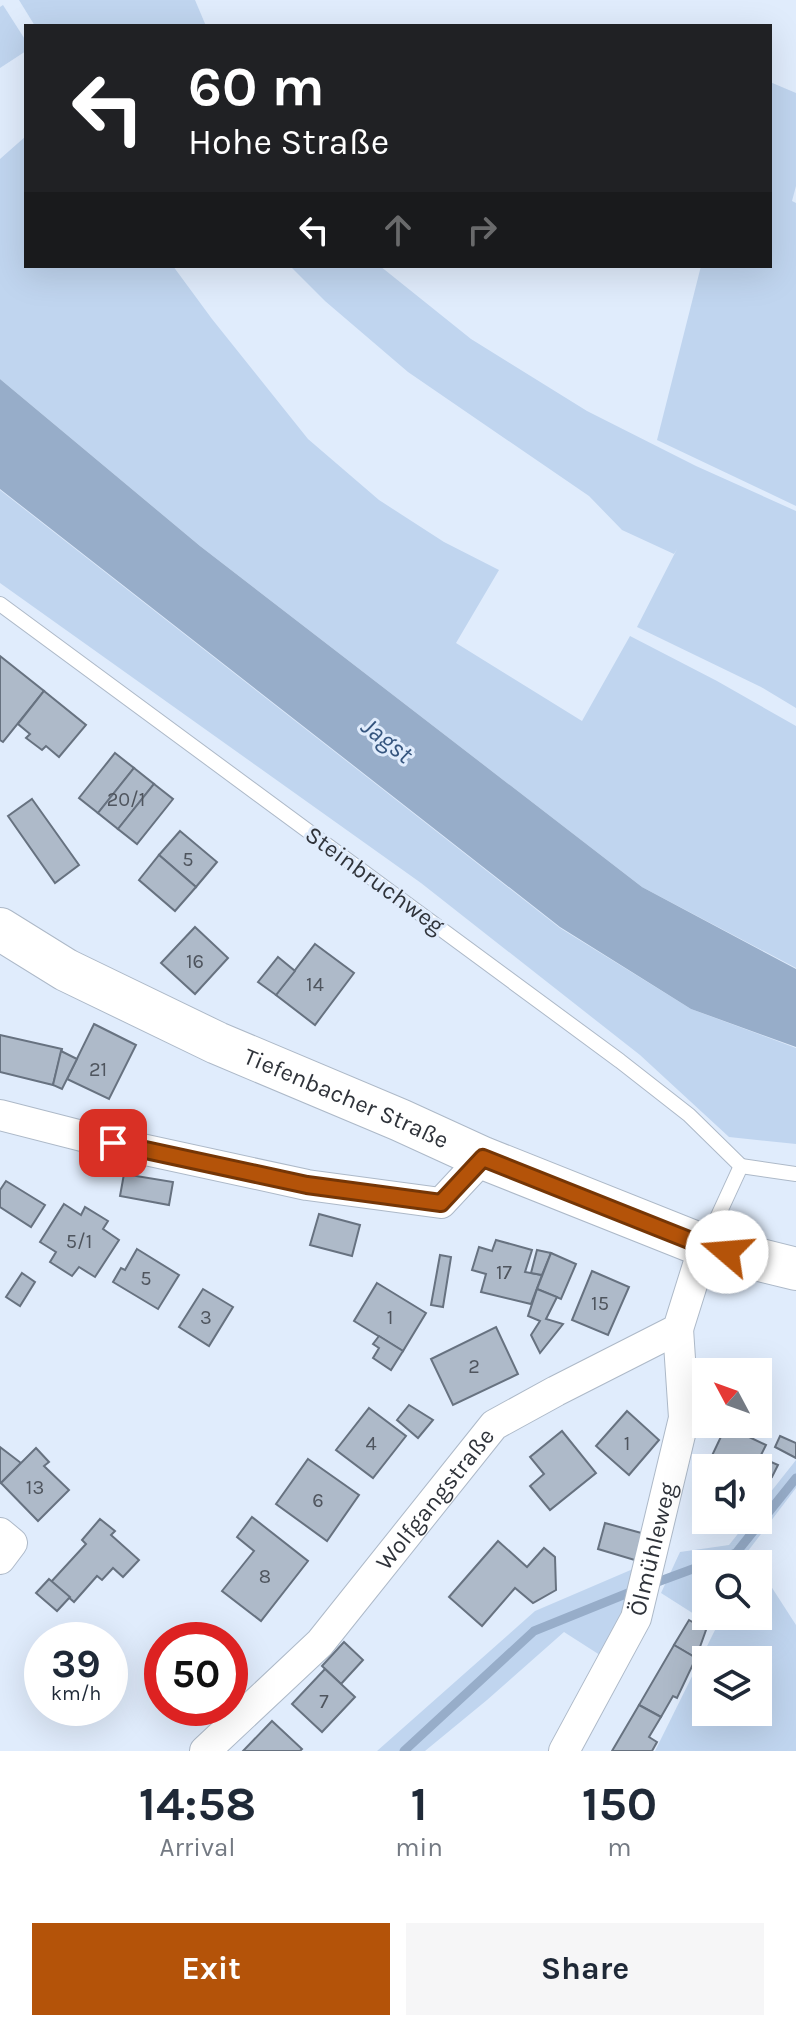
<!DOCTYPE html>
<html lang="en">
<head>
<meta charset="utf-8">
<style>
  :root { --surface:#fff; --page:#f6f6f7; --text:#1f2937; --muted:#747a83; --accent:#b45309 }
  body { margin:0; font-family:Karla,sans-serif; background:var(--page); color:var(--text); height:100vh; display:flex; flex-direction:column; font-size:30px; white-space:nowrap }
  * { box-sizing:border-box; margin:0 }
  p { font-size:26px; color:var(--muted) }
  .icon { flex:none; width:44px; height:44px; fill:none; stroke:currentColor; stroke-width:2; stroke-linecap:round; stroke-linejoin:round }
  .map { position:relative; height:1751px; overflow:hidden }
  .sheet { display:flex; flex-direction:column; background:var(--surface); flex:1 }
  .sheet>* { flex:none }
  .guide { position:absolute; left:24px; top:24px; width:748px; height:244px; border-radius:0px; box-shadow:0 8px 32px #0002; background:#202124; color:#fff; overflow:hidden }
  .needle { width:52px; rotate:311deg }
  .controls { position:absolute; left:692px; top:1358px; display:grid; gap:16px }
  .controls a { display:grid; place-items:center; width:80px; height:80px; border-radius:0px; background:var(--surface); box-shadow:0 8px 32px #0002; font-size:40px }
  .speed { position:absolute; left:24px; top:1622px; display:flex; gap:16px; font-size:40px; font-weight:700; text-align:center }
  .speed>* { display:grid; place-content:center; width:104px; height:104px; border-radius:50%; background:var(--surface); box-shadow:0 8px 32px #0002; line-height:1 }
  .speed small { font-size:20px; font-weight:400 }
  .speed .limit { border:12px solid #d22; background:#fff; color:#111 }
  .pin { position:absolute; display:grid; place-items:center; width:68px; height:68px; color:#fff; margin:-34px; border-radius:16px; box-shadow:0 4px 12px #0006 }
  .me { position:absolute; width:88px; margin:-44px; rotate:288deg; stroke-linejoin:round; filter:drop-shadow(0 0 6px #0008) }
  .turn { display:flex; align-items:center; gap:28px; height:168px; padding:0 32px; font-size:36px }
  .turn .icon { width:104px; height:104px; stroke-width:2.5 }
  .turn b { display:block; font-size:56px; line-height:68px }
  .lanes { display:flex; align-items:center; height:76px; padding:0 32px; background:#0003; justify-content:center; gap:40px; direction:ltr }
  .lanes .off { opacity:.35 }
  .eta { display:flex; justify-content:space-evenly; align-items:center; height:136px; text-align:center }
  .eta b { font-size:48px; font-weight:700; line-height:56px }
  .cta { display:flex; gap:16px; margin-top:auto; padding:16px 32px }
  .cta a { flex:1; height:92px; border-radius:0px; background:var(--accent); color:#fff; font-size:32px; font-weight:700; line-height:92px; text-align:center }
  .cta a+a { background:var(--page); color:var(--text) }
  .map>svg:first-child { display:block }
  .green { fill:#c0d5ef; fill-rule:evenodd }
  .water { fill:#97adc9 }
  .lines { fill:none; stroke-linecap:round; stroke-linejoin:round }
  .stream { stroke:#97adc9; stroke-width:9 }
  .building { fill:#aebac9; stroke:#677280; stroke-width:2 }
  .lane-casing { stroke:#adb9c8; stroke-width:16 }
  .street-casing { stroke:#adb9c8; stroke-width:32 }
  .secondary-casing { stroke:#adb9c8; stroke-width:44 }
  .lane { stroke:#fff; stroke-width:14 }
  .street { stroke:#fff; stroke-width:30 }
  .secondary { stroke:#fff; stroke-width:42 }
  .route-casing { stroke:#753606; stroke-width:20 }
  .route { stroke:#b45309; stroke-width:14 }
  .labels { text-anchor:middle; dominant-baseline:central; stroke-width:6; stroke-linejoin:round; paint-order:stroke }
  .number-label { font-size:20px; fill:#4f555e }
  .street-label { font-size:24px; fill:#2f333a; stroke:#e0ecfc }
  .water-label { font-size:26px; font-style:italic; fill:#35557e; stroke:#e0ecfc }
</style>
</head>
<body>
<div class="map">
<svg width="796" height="1751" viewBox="0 0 796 1751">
  <rect width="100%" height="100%" fill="#e0ecfc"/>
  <!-- green -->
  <g class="green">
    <path d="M19 0H195L206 26H35Z"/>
    <path d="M3 5 26 41V51L0 68V7Z"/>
    <path d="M770 82 796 93V186L792 201 796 203V506L657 440 701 266H770Z"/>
    <path d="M26 136V266H173L212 319 308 439 379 500 444 542 499 570 456 643 582 721 630 636 717 681 796 726V968L642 887 200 546 0 379V159Z"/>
    <path d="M290 266H380L471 339 587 411 696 466 796 511V708L761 687 637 627 677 549 674 554 622 530 589 496 408 372 325 301Z"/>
    <path d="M0 490 560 928 691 1009 796 1048V1144L729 1137 640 1055 421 883 0 583Z"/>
    <path d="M796 1460V1488L748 1551 756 1564H706V1616H758V1566L796 1625V1751H655L716 1628 661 1593 680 1552 729 1545 749 1520H758V1508ZM706 1660H758V1712H706Z"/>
    <path d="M633 1569 623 1613 603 1657 564 1632 487 1700 425 1751H377L535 1611Z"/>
  </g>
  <!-- water -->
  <path class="water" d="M0 379 200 546 642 887 796 969V1047L691 1009 560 927 0 489Z"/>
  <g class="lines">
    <!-- stream -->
    <g class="stream">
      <path d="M652 1584 736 1553 796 1478"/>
      <path d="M404 1751 534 1631 638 1589"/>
    </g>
  </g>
  <!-- building -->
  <g class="building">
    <path d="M0 656 44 691 3 742 0 740Z"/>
    <path d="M44 691 86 725 59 757 46 746 42 750 26 738 30 734 18 724Z"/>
    <path d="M115 753 134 768 98 813 79 798Z"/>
    <path d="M134 768 154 784 118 829 98 813Z"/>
    <path d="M154 784 173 799 137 844 118 829Z"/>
    <path d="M32 799 79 865 55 883 8 816Z"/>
    <path d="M180 831 217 862 196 887 159 855Z"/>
    <path d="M159 855 196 887 175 911 139 880Z"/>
    <path d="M195 927 228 958 195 994 161 963Z"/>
    <path d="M315 944 354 973 315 1025 276 995Z"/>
    <path d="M278 957 295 971 276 995 258 982Z"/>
    <path d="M94 1024 136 1045 109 1099 67 1079Z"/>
    <path d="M0 1035 62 1049 53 1085 0 1072Z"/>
    <path d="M61 1051 77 1059 62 1089 53 1085Z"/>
    <path d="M124 1174 173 1182 169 1205 120 1196Z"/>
    <path d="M6 1181 45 1205 31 1227 0 1207V1190Z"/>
    <path d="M64 1204 81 1215 85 1207 108 1221 103 1229 119 1240 95 1277 79 1267 72 1276 50 1262 56 1252 40 1242Z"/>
    <path d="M319 1214 360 1225 352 1256 310 1245Z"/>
    <path d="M496 1240 532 1250 525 1272 542 1275 531 1304 481 1292 486 1274 472 1270 479 1247 492 1251Z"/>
    <path d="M137 1249 179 1275 158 1309 113 1282 121 1268 125 1270Z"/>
    <path d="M537 1250 551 1253 542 1275 531 1273Z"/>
    <path d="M551 1253 576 1264 561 1299 537 1289Z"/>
    <path d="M440 1255 451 1257 443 1307 431 1305Z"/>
    <path d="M592 1271 629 1287 608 1335 572 1320Z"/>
    <path d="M22 1273 35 1282 20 1306 6 1297Z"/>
    <path d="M377 1283 426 1313 403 1351 354 1321Z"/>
    <path d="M203 1289 233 1307 209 1346 179 1327Z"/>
    <path d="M537 1289 557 1297 546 1319 563 1324 540 1353 531 1335 540 1321 528 1316Z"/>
    <path d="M496 1327 518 1374 453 1405 431 1359Z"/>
    <path d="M379 1336 403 1351 391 1370 373 1358 379 1348 373 1344Z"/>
    <path d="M409 1405 433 1420 418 1438 397 1420Z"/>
    <path d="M369 1408 406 1436 373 1478 336 1450Z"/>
    <path d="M627 1411 659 1440 629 1475 596 1446Z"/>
    <path d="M726 1426 766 1445 760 1457 778 1465 772 1477 758 1470V1468H706V1486L699 1483Z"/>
    <path d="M562 1431 596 1473 550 1510 530 1486 544 1474 530 1457Z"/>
    <path d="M780 1436 796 1443V1458L775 1447Z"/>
    <path d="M0 1447 21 1463 1 1483 0 1482Z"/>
    <path d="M36 1448 49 1462 44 1466 69 1490 38 1521 1 1483Z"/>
    <path d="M308 1459 359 1495 327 1541 276 1504Z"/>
    <path d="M252 1517 308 1561 261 1621 222 1591 254 1551 237 1537Z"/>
    <path d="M100 1519 115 1531 111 1535 139 1560 123 1577 113 1568 102 1580 97 1576 74 1602 51 1582 86 1544 82 1540Z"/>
    <path d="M605 1523 645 1534 638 1561 598 1549Z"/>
    <path d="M498 1541 527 1567 544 1548 555 1557 556 1590 533 1603 515 1588 482 1626 449 1597Z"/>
    <path d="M49 1579 70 1597 57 1611 36 1593Z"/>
    <path d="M689 1620 706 1630 696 1658 674 1645Z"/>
    <path d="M344 1642 363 1660 341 1684 322 1666Z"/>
    <path d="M674 1645 696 1658 677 1698 673 1696 661 1717 639 1705Z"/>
    <path d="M325 1669 355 1697 322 1732 292 1704Z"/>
    <path d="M639 1705 661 1717 649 1737 657 1742 652 1751H612Z"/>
    <path d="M272 1721 302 1749 300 1751H243Z"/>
  </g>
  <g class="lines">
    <!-- lane casing -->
    <g class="lane-casing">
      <g id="lane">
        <path d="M0 604 620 1061 689 1115 741 1166"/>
        <path d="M741 1166 796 1174"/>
        <path d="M706 1242 741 1166"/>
      </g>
    </g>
    <!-- street casing -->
    <g class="street-casing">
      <g id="street">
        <path d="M0 1115 86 1137 307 1185 441 1203 483 1158"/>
        <path d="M0 1533 12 1543 0 1559"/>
        <path id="s1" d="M205 1751 320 1643 494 1425 556 1391 678 1329 704 1246"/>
        <path id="s2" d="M564 1751 636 1618 684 1418 678 1329"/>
      </g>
    </g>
    <!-- secondary casing -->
    <g class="secondary-casing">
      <g id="secondary">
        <path id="s3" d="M0 929 66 970 217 1043 400 1120 483 1158 704 1246 796 1269"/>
      </g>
    </g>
    <!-- lane -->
    <use href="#lane" class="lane"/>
    <!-- street -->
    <use href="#street" class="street"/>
    <!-- secondary -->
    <use href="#secondary" class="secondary"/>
  </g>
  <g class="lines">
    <!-- route casing -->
    <g class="route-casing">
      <path id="route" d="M113 1143 307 1185 441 1203 483 1158 704 1246 727 1252"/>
    </g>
    <!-- route -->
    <use href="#route" class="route"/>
  </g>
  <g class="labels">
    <!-- number labels -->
    <g class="number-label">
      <text x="126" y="799">20/1</text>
      <text x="188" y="859">5</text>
      <text x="195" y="961">16</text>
      <text x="315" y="984">14</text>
      <text x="98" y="1069">21</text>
      <text x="79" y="1241">5/1</text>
      <text x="504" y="1272">17</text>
      <text x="146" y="1278">5</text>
      <text x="600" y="1303">15</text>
      <text x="206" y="1317">3</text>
      <text x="390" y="1317">1</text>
      <text x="474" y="1366">2</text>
      <text x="371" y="1443">4</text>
      <text x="627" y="1443">1</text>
      <text x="35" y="1487">13</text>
      <text x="318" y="1500">6</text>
      <text x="265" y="1576">8</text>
      <text x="324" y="1701">7</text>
    </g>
    <!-- street labels -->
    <g class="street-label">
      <text transform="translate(375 880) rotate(36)">Steinbruchweg</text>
      <text stroke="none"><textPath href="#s3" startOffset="386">Tiefenbacher Straße</textPath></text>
      <text stroke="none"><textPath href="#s1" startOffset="342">Wolfgangstraße</textPath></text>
      <text stroke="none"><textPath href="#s2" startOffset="222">Ölmühleweg</textPath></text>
    </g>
    <!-- water labels -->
    <g class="water-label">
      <text transform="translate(387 740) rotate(38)">Jagst</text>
    </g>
  </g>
</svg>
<div class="controls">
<a><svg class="needle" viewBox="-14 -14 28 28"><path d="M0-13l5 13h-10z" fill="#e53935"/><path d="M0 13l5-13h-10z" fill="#747a83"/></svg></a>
<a><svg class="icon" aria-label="sound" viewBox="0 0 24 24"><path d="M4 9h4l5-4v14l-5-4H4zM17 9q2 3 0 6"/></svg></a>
<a><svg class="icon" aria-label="search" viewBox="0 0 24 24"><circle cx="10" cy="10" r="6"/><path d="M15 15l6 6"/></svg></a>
<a><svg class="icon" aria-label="layers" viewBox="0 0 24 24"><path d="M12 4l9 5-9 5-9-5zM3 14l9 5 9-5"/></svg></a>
</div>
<div class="speed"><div>39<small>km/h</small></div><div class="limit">50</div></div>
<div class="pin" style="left:113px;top:1143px;background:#d93025"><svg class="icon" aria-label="arrive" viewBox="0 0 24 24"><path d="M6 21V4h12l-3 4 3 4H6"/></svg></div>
<svg class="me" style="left:727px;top:1252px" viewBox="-20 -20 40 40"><circle r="19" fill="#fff"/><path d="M0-13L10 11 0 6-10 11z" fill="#b45309"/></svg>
<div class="guide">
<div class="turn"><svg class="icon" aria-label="left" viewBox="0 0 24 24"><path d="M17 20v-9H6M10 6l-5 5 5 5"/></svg><div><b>60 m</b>Hohe Straße</div></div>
<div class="lanes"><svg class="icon" aria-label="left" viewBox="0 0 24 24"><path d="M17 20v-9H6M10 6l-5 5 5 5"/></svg><svg class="icon off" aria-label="ahead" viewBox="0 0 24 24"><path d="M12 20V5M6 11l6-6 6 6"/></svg><svg class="icon off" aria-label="right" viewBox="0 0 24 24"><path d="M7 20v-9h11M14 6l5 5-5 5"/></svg></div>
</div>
</div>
<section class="sheet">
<div class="eta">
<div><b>14:58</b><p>Arrival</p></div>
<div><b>1</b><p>min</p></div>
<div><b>150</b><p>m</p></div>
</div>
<div class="cta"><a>Exit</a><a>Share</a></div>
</section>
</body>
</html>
